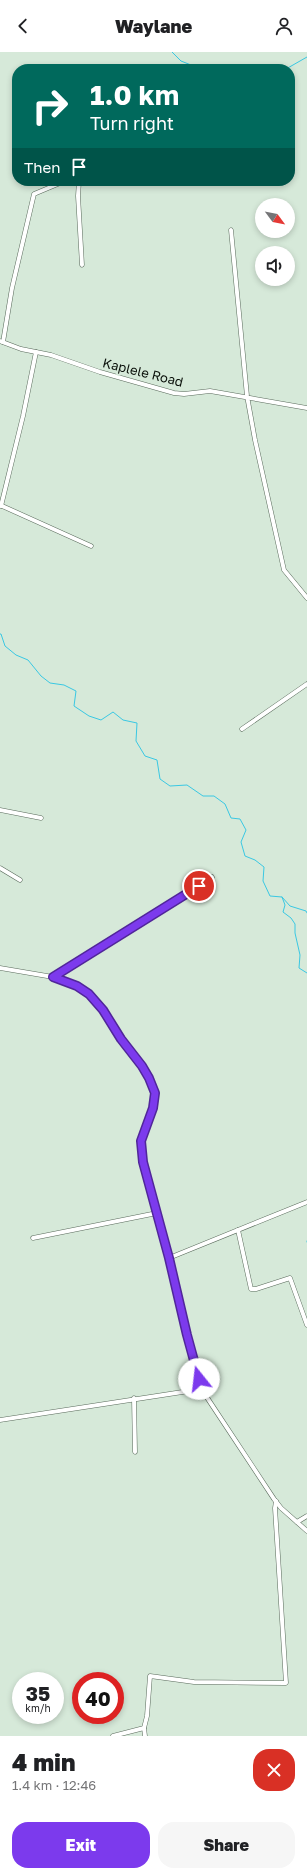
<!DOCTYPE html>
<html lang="en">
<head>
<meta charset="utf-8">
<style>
  :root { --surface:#fff; --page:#f6f6f6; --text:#202124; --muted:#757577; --accent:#7c3aed }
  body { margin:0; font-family:"Golos Text",sans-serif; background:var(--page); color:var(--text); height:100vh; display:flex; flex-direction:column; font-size:15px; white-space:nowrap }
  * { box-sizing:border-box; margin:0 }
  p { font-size:13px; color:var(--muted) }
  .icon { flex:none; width:22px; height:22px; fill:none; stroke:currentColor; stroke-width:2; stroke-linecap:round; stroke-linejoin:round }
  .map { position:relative; height:1684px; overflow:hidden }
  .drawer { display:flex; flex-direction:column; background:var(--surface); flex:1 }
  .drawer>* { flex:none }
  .guide { position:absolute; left:12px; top:12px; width:283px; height:122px; border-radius:16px; box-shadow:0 2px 6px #0003; background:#00695c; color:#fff; overflow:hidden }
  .needle { width:26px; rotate:122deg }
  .controls { position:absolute; left:255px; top:146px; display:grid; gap:8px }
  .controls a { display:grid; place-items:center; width:40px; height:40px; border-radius:50%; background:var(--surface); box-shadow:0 2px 6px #0003; font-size:20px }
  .speed { position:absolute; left:12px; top:1620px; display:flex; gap:8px; font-size:20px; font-weight:700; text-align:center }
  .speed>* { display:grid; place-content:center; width:52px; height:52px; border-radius:50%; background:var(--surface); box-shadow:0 2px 6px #0003; line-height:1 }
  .speed small { font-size:10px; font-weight:400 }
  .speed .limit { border:6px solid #d22; background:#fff; color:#111 }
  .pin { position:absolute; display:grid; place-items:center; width:34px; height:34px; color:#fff; margin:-17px; border:2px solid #fff; border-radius:50%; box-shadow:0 1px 4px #0007 }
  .me { position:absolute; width:44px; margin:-22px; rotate:344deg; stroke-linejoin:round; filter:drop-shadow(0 0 3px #0008) }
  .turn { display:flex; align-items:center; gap:14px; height:84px; padding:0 12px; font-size:18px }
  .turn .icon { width:52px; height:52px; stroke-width:2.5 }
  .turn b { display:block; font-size:28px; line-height:34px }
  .then { display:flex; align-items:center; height:38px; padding:0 12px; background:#0003; gap:8px; font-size:15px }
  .round { display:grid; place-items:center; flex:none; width:42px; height:42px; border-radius:16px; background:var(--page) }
  .headline { display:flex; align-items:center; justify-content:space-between; height:68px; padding:0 12px }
  h1 { font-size:24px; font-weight:800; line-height:30px }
  .cta { display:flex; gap:8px; margin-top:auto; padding:8px 12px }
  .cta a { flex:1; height:46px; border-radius:16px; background:var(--accent); color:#fff; font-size:16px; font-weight:800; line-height:46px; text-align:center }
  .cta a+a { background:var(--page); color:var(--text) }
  header { display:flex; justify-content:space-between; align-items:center; height:52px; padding:0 12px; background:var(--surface); font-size:18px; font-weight:800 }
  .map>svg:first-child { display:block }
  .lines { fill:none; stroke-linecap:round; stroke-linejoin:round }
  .stream { stroke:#3ac8e3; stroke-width:1 }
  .minor-casing { stroke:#596a5b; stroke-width:5 }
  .minor { stroke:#fff; stroke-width:4 }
  .route-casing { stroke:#51269a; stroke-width:10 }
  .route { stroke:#7c3aed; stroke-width:7 }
  .labels { text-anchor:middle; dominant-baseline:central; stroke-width:4; stroke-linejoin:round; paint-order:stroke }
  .street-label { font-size:13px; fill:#0c120c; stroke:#d6e9d9 }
</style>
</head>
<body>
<header><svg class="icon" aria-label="back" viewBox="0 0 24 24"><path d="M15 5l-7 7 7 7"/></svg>Waylane<svg class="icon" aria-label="person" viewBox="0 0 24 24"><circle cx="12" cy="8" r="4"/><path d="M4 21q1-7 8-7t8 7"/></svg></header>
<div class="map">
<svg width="307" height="1684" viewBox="0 0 307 1684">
  <rect width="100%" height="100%" fill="#d6e9d9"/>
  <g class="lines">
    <!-- stream -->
    <g class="stream">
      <path d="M172 0 181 9 191 13 190 17"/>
      <path d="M266 17H268"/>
      <path d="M286 17 307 5"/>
      <path d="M0 582H1L5 594 16 603 28 608 41 624 50 631 64 633 76 639 74 654 89 664 101 668 113 660 123 668 137 671 136 689 145 704 157 708 160 727 170 734 187 733 203 744H214L225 752 231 766 240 767 246 778 241 790 245 804 255 808 264 815 263 829 270 844 282 845 290 854 306 859 307 861"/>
      <path d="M282 845 285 853 283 860 291 866 295 872V881L300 903 299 916 307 921"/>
      <path d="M307 1189V1190"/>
    </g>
    <!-- minor casing -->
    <g class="minor-casing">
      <g id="minor">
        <path d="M79 129 78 144 82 213"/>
        <path d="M231 178 247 344 255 388 284 518 307 546"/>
        <path d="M0 289 21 297 51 303 100 320 174 341 184 342 210 339 307 356"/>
        <path d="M3 290 12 236 34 142 65 129"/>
        <path d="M0 453 91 494"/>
        <path d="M1 454 23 364 36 300"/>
        <path d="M242 677 307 632"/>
        <path d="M0 758 41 766"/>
        <path d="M0 816 20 828"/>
        <path d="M0 916 53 925 85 938 103 958 121 987 149 1026 155 1041V1048L141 1089 143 1110 169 1206 196 1317 206 1344 274 1447 281 1456 307 1479"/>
        <path d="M53 925 212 825"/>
        <path d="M238 1178 251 1237H256L290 1226 307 1273"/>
        <path d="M33 1186 157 1161"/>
        <path d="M169 1206 307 1150"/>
        <path d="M134 1346 135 1400"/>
        <path d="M0 1368 202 1337"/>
        <path d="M297 1470 307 1464"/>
        <path d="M144 1676 145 1684"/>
        <path d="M113 1684 144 1676 147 1664 150 1624 194 1630 286 1631 275 1456 276 1449"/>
      </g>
    </g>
    <!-- minor -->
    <use href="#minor" class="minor"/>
  </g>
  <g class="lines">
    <!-- route casing -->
    <g class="route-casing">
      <path id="route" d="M199 1327 187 1283 169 1206 143 1110 141 1089 153 1056 155 1041 149 1026 142 1014 121 987 103 958 89 942 77 934 53 925 199 834"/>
    </g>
    <!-- route -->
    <use href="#route" class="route"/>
  </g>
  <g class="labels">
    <!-- street labels -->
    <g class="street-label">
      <text transform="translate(143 320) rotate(14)">Kaplele Road</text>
    </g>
  </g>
</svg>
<div class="controls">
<a><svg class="needle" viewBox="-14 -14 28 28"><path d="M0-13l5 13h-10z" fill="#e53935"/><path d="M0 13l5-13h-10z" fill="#757577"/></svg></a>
<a><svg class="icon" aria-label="sound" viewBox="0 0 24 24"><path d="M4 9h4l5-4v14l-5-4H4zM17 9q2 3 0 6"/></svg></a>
</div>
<div class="speed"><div>35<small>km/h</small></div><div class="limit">40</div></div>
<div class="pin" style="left:199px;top:834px;background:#d93025"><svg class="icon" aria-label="arrive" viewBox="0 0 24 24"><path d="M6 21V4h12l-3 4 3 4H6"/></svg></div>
<svg class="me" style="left:199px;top:1327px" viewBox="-20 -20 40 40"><circle r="19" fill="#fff"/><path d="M0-13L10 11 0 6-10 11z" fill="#7c3aed"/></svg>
<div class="guide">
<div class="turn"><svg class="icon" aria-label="right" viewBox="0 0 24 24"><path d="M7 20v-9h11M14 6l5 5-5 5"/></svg><div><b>1.0 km</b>Turn right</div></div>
<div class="then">Then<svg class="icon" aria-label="arrive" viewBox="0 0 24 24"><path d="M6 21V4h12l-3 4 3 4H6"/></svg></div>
</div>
</div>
<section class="drawer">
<div class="headline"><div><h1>4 min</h1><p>1.4 km · 12:46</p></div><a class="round" style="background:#d93025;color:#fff"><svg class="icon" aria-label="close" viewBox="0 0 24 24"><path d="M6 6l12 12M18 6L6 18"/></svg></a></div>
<div class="cta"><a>Exit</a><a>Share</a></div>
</section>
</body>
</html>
